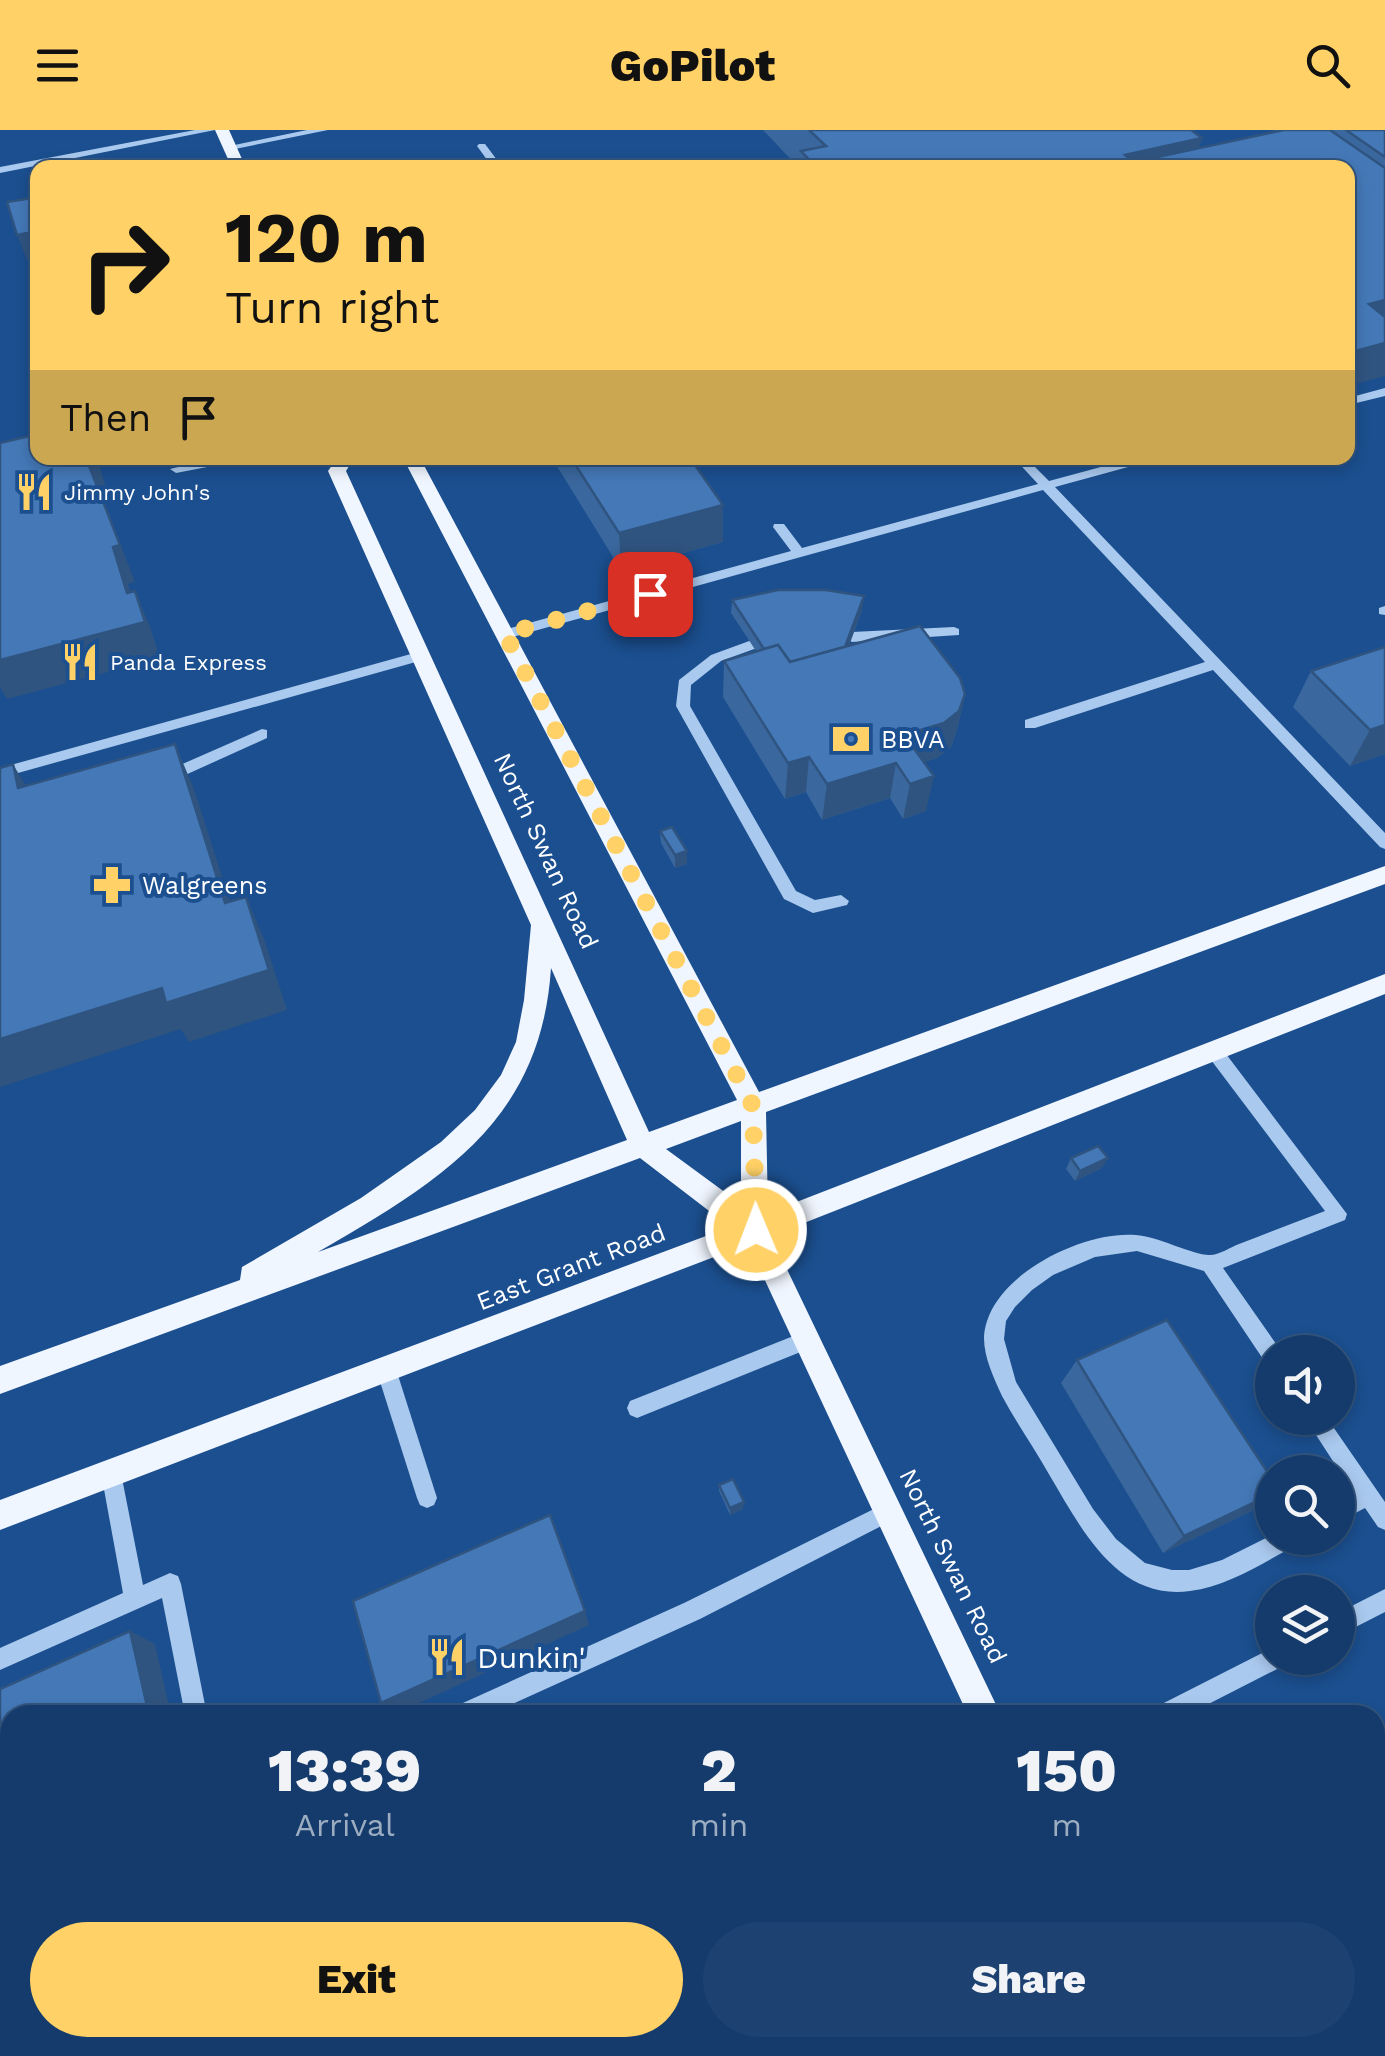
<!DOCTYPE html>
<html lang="en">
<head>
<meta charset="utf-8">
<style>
  :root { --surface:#143b6b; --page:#1d4271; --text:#f1f3f6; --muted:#9dadc1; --line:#33557e; --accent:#ffd166 }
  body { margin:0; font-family:"Work Sans",sans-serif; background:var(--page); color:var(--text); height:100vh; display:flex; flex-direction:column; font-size:38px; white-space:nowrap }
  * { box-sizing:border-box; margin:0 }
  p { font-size:32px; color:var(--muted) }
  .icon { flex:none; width:55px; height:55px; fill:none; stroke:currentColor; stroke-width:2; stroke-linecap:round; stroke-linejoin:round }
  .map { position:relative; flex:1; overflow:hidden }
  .drawer { position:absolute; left:0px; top:1575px; width:1385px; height:352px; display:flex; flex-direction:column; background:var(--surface); border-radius:30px 30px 0 0; box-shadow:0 5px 15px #0003,0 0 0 2px var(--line) }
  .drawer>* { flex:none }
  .hud { position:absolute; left:30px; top:30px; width:1325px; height:305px; border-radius:20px; box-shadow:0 5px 15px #0003,0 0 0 2px var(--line); background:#ffd166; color:#111; overflow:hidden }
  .tools { position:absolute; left:1255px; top:1205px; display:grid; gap:20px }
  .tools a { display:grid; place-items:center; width:100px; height:100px; border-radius:50%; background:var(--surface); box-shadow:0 5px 15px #0003,0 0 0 2px var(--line); font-size:50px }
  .pin { position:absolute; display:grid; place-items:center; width:85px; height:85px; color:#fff; margin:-42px; border-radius:20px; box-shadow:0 5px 15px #0006 }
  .me { position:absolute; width:110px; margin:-55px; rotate:359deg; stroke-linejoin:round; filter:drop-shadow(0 0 8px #0008) }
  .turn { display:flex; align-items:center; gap:35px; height:210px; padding:0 30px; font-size:45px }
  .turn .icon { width:130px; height:130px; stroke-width:2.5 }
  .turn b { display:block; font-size:70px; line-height:85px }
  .then { display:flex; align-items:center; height:95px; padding:0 30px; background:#0003; gap:20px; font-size:38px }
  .eta { display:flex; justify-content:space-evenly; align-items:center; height:170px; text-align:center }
  .eta b { font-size:60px; font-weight:800; line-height:70px }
  .cta { display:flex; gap:20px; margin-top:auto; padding:20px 30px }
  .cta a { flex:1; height:115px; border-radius:60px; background:var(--accent); color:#111; font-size:40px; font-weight:800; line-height:115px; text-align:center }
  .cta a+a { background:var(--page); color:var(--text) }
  header { display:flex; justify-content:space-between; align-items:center; height:130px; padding:0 30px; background:var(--accent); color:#111; font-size:45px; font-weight:800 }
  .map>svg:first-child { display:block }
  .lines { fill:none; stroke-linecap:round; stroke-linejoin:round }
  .minor { fill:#a9c9ee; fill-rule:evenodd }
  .major { fill:#f0f6ff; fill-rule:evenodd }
  .wall { fill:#3a679d }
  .shaded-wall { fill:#305480 }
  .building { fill:#4478b7; stroke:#305480; stroke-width:2.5 }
  .route { stroke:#ffd166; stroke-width:18; stroke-dasharray:0 32.4 }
  .labels { text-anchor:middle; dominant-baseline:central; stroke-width:8; stroke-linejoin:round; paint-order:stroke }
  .far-poi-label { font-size:22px; fill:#fff; stroke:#1b4f8f; text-anchor:start }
  .poi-label { font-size:25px; fill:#fff; stroke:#1b4f8f; text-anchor:start }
  .street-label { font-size:25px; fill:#fff; stroke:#1b4f8f }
  .near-poi-label { font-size:30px; fill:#fff; stroke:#1b4f8f; text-anchor:start }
</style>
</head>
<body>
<header><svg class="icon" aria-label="menu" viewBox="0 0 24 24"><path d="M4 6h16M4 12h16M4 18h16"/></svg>GoPilot<svg class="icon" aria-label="search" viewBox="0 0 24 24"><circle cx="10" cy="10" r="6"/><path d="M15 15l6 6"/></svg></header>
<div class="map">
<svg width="1385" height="1926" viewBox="0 0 1385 1926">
  <rect width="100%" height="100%" fill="#1b4f8f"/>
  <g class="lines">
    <!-- minor -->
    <g class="minor">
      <path d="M195 0H215L0 43V37Z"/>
      <path d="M307 0H328L230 20 225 17Z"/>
      <path d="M479 14H485L503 38H493L477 16Z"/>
      <path d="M236 27 259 36 260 38H245L232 32V28Z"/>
      <path d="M1385 258V266L1348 275V268Z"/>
      <path d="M216 328H239L233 332 176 343 170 339Z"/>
      <path d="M1014 328H1026L1049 351 1134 328H1152L1150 331 1055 357 1385 703V719L1380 717 1213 540 1035 598H1025V590L1205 532 1043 360 505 509 498 504 500 501 791 421 773 397 774 394H784L802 418 1038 354Z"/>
      <path d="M1385 476V485L1379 484V478Z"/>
      <path d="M954 497 959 499V505L852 512 845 507 852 502Z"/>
      <path d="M752 510 759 515 757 518 721 531 691 555 690 576 796 761 815 770 841 765 849 771 847 775 813 783 784 769 676 576 679 550 711 525Z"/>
      <path d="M418 522 423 524V530L0 648V638Z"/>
      <path d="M262 599 267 600V608L172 651 167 652 160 647 162 643Z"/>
      <path d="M1214 914 1220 916 1347 1084 1345 1090 1223 1138 1279 1218 1281 1222H1272V1234L1265 1232 1204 1141 1137 1121 1095 1127 1053 1145 1032 1160 1015 1177 1006 1191 1004 1209 1016 1252 1093 1379 1116 1409 1145 1433 1172 1440H1189L1222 1430 1272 1405 1299 1408 1296 1415C1263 1433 1228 1456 1190 1461 1117 1471 1081 1398 1050 1346 1035 1319 1017 1294 1002 1266 994 1248 984 1228 984 1208 986 1147 1083 1100 1136 1105 1157 1106 1195 1126 1210 1125 1219 1125 1231 1117 1239 1114 1267 1103 1296 1092 1325 1081L1208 926 1205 921 1208 916Z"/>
      <path d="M806 1201 813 1203 816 1210 813 1217 637 1288 630 1285 627 1278 630 1271Z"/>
      <path d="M386 1230 393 1232 396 1239 437 1368 434 1375 427 1378 420 1375 417 1368 376 1239 379 1232Z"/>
      <path d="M1305 1288H1327L1385 1372V1400L1378 1397 1365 1378 1338 1392V1371L1353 1362Z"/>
      <path d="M111 1333 118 1336 121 1343 143 1455 170 1443 178 1446 181 1454 207 1585H185L162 1468 0 1540V1518L123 1463 101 1343 104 1336Z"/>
      <path d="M888 1372 895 1375 898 1382 895 1389 700 1489 488 1585H451L454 1577 684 1473Z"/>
      <path d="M1385 1459V1482L1338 1506V1483Z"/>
      <path d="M1272 1518V1528H1286L1283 1536 1187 1585H1153L1156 1577Z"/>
      <path d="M10 1894V1918H15L0 1924V1898Z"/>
      <path d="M958 1918H995L991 1926H954Z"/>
    </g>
    <!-- major -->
    <g class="major">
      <path d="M215 0H229L246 38H232Z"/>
      <path d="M337 328H354L346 341 649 1002 737 970 403 328H420L759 962 1385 736V754L766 982 768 1083 1385 844V864L771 1106 1001 1585H968L748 1114 0 1400V1370L730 1097 640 1028 0 1264V1236L240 1150 242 1137 361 1068 441 1012 475 980 501 945 516 912 524 870 531 795 328 341ZM551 838 627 1010 318 1122C440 1051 541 992 551 838ZM741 991V1074L666 1019Z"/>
      <path d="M1131 1918H1168L1171 1926H1134Z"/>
    </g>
  </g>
  <!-- wall -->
  <g class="wall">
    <path d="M763 0H1191L1199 18 1276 2 1274 0H1385V246L1348 38H799Z"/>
    <path d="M554 328H690L723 412 621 440 555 333Z"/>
    <path d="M732 470 862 480 849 516 965 564 957 600 951 617 937 628 924 632 926 681 903 689 890 668 822 690 806 662 785 669 723 567 724 531 756 521 731 483Z"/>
    <path d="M1385 517V624L1350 636 1293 577 1311 541Z"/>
    <path d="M660 701 687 734 675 738 661 713Z"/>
    <path d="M1071 1028 1102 1038 1075 1051 1066 1039Z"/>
    <path d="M1077 1230 1256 1379 1163 1423 1061 1253Z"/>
    <path d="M719 1355 743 1379 730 1385 719 1361Z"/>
  </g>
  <!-- shaded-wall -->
  <g class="shaded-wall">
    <path d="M1202 8 1193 38H1127L1125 25Z"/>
    <path d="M38 101V128L27 130 17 105Z"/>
    <path d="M1385 170V203L1369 174Z"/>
    <path d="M1385 213V246L1348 256V223Z"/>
    <path d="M86 328H97L98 331 107 361 100 362 135 452 128 454 141 493 135 461 150 497 160 528 7 569 0 557V530L127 463Z"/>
    <path d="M723 375V412L621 440 619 403Z"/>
    <path d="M864 466 862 480 834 555 788 556Z"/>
    <path d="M965 564 957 600 951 617 937 628 901 640 904 605Z"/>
    <path d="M1385 595V624L1350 636 1370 600Z"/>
    <path d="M175 614 194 659 244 815 225 773Z"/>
    <path d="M809 627 806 662 785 669 788 633Z"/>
    <path d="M896 633 890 668 822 690 827 654Z"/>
    <path d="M13 634 39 679 18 658Z"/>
    <path d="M934 646 926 681 903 689 910 654Z"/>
    <path d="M687 721V734L675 738V725Z"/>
    <path d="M246 767 264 809 287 880 189 912 181 899 0 957V909Z"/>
    <path d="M1108 1028 1102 1038 1075 1051 1080 1041Z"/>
    <path d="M1272 1364V1367L1256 1379 1163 1423 1184 1406Z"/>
    <path d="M744 1372 743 1379 730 1385V1378Z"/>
    <path d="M585 1481 589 1495 395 1584 381 1573Z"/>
    <path d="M130 1501 155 1514 171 1585H149Z"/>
    <path d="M10 1754V1772L0 1777V1759Z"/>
    <path d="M387 1918H399L401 1926H389Z"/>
  </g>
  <!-- building -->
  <g class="building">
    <path d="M809 0H1191L1202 8 1125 25 1141 38H817L801 21 826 16Z"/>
    <path d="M1284 0H1330L1385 38V170L1369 174 1385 187V213L1348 223V38H1141L1134 32Z"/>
    <path d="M1346 0H1385V27Z"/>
    <path d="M38 67V101L17 105 7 72Z"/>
    <path d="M38 304V328H86L120 415 113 417 127 463 135 461 145 492 0 530V313Z"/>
    <path d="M571 328H690L723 375 619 403Z"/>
    <path d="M778 460H826L864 466 845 517 790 532 778 515 764 519 732 470Z"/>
    <path d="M920 496 960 548 965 564 959 581 944 593 904 605 934 646 910 654 896 633 827 654 809 627 788 633 724 531 778 515 790 532Z"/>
    <path d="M1385 517V595L1370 600 1311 541Z"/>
    <path d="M175 614 225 773 246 767 269 840 166 873 162 858 0 909V638L13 634 18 658Z"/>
    <path d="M672 697 687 721 675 725 660 701Z"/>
    <path d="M1098 1016 1108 1028 1080 1041 1071 1028Z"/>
    <path d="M1167 1190 1272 1349V1364L1184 1406 1077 1230Z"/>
    <path d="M733 1349 744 1372 730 1378 719 1355Z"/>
    <path d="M550 1385 585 1481 381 1573 353 1471Z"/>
    <path d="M130 1501 149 1585H10V1754L0 1759V1559Z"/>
    <path d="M166 1918H387L389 1926H167Z"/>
    <path d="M549 1918H709L712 1926H552Z"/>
  </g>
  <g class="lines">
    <!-- route -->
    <path class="route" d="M650 464 505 504 753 976 756 1100"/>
  </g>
  <!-- icons -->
  <defs>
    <g id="restaurant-bare" transform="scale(3)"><path d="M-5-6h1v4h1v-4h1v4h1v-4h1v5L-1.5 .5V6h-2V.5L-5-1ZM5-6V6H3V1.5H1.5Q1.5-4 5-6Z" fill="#ffd166" stroke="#1b4f8f" stroke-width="2.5" paint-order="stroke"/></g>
    <g id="bank-bare" transform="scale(3)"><path d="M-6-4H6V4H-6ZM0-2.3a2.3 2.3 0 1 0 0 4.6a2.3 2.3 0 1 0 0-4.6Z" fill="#ffd166" stroke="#1b4f8f" stroke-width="2.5" paint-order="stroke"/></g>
    <g id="pharmacy-bare" transform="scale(3)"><path d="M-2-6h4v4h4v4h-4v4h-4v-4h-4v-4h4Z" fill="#ffd166" stroke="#1b4f8f" stroke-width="2.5" paint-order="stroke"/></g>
  </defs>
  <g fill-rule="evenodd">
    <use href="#restaurant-bare" x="34" y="362"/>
    <use href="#restaurant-bare" x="80" y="532"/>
    <use href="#bank-bare" x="851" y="609"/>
    <use href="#pharmacy-bare" x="112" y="755"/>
    <use href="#restaurant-bare" x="447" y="1527"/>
  </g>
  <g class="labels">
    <!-- far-poi labels -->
    <g class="far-poi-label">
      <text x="64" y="362">Jimmy John's</text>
      <text x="110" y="532">Panda Express</text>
    </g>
    <!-- poi labels -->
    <g class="poi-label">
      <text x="881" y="609">BBVA</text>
      <text x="142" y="755">Walgreens</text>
    </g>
    <!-- street labels -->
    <g class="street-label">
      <text transform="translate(546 721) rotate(65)">North Swan Road</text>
      <text transform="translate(571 1137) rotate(-21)">East Grant Road</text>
      <text transform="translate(953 1436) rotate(64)">North Swan Road</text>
    </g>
    <!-- near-poi labels -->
    <g class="near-poi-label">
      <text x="477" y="1527">Dunkin'</text>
    </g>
  </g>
</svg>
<div class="tools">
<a><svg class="icon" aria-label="sound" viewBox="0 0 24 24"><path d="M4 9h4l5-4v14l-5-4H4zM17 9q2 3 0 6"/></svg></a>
<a><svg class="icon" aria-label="search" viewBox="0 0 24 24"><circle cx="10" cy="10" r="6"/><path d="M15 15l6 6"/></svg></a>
<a><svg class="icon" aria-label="layers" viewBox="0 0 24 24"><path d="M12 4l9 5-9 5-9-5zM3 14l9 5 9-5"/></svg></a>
</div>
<div class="pin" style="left:650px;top:464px;background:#d93025"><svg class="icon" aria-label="arrive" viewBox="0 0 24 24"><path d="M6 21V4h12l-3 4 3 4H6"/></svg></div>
<svg class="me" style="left:756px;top:1100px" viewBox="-20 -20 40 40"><circle r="17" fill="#ffd166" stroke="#fff" stroke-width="3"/><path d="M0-11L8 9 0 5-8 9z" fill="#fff"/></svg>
<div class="hud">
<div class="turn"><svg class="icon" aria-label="right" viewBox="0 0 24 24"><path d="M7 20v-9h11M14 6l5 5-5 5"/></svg><div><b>120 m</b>Turn right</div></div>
<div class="then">Then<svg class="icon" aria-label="arrive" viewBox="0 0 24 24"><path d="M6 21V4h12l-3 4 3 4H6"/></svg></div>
</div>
<section class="drawer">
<div class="eta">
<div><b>13:39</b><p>Arrival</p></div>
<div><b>2</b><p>min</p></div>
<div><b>150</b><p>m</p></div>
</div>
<div class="cta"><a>Exit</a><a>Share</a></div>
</section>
</div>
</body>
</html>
